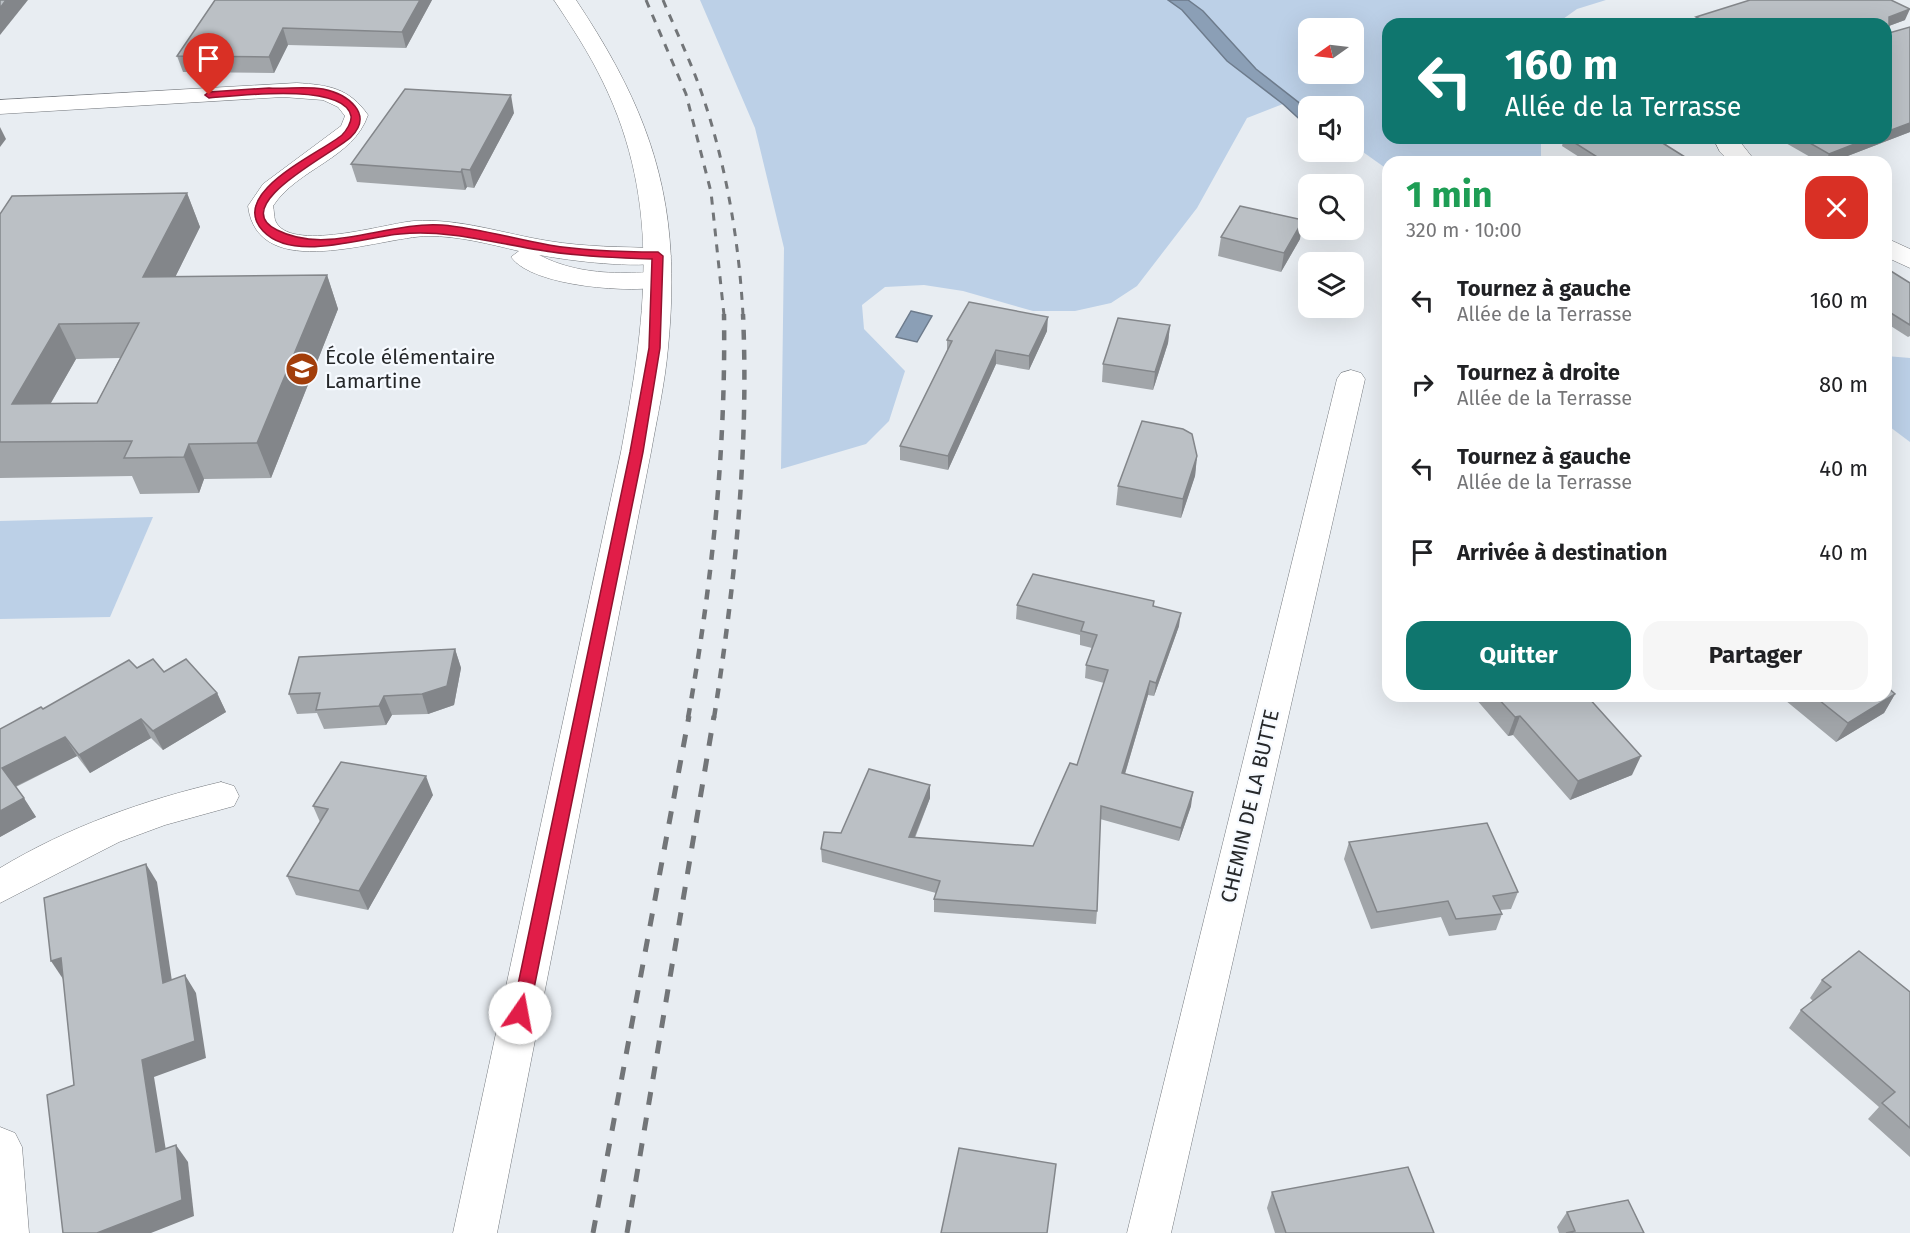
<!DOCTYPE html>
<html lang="fr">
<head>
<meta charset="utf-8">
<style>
  :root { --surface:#fff; --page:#f6f6f6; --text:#202124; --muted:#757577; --accent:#0f766e }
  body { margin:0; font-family:"Fira Sans",sans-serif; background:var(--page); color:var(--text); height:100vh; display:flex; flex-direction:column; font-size:22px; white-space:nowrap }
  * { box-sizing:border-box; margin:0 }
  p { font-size:20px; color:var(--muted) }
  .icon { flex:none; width:33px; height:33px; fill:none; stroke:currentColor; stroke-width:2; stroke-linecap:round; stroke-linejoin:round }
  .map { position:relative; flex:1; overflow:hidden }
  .panel { position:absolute; left:1382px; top:156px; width:510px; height:546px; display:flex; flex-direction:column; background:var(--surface); border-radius:18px; box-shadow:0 6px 24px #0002 }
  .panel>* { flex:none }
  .guide { position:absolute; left:1382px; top:18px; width:510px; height:126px; border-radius:18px; box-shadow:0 6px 24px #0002; background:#0f766e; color:#fff; overflow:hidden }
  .needle { width:39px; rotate:256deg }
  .buttons { position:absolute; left:1298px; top:18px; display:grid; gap:12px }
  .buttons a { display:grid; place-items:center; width:66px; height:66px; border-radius:12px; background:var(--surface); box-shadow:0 6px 24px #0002; font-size:30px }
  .pin { position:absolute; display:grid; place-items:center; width:51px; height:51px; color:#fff; margin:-62px -26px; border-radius:50% 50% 50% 0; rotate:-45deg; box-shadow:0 0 6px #0007 }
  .pin .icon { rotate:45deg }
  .me { position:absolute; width:66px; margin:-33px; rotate:12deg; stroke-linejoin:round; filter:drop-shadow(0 0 4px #0008) }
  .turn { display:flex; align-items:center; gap:21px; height:126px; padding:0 24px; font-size:27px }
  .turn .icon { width:78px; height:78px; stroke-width:2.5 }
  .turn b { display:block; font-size:42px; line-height:51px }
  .round { display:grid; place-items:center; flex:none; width:63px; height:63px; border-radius:18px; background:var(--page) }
  .head { display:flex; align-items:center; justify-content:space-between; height:102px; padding:0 24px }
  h1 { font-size:36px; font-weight:700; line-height:45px; color:#1e9e55 }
  .button { display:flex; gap:12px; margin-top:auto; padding:12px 24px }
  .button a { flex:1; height:69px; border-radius:18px; background:var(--accent); color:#fff; font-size:24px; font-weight:700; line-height:69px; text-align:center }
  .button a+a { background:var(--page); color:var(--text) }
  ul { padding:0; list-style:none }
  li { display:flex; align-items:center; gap:18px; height:84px; padding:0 24px }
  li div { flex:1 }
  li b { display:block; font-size:22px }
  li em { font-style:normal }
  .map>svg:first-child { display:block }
  .green { fill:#bcd0e7; fill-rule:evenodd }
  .water { fill:#8b9fb6; stroke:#6d7b8c; stroke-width:1.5 }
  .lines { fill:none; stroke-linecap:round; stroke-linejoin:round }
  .minor-casing { stroke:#75797e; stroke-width:1 }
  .tertiary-casing { stroke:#75797e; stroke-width:1 }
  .minor { fill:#fff; fill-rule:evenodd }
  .tertiary { fill:#fff; fill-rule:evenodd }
  .rail-far2 { stroke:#727578; stroke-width:3; stroke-dasharray:8 8; stroke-linecap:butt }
  .rail-far1 { stroke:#727578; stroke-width:4.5; stroke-dasharray:10 10; stroke-linecap:butt }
  .rail { stroke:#727578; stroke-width:5; stroke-dasharray:13 13; stroke-linecap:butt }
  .wall { fill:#a1a5a9; fill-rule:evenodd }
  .shaded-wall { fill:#83868a }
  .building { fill:#bbc0c5; stroke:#83868a; stroke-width:1.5; fill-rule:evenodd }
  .route { fill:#e11d48; stroke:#92132f; stroke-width:1.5 }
  .labels { text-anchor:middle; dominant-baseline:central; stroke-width:4.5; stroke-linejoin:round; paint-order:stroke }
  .poi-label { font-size:21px; fill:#26282a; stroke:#f6faff; text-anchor:start }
  .street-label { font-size:21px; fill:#26282a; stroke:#f6faff }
</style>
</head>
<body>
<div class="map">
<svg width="1910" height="1233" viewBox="0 0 1910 1233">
  <rect width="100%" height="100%" fill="#e8edf2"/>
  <!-- green -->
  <g class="green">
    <path d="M700 0H1168L1182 10 1227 61 1283 104 1247 118 1197 208 1137 286 1111 303 1075 311H1033L963 291 924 285 885 287 862 305 864 329 905 371 889 421 866 444 781 469 784 248 755 128Z"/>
    <path d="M1188 0H1606L1577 9 1556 24H1388V138H1541V162H1388L1387 169 1353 145V106H1308V111L1256 69 1203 11ZM1308 28H1353V74H1308Z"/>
    <path d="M1886 356 1910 358V442L1886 424Z"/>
    <path d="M153 517 110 617 0 619V521Z"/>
  </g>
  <!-- water -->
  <g class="water">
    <path d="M1168 0H1188L1203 11 1256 69 1307 109 1308 127 1283 104 1227 61 1182 10Z"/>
    <path d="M911 311 932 316 917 342 896 337Z"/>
  </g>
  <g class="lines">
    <!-- minor casing -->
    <g class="minor-casing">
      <g id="minor">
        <path d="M297 83C329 85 349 88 368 115 353 159 298 168 273 206 274 210 274 216 275 220 288 254 387 223 414 221 460 218 504 234 549 241 585 247 622 247 658 248L667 250 671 256 667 262C636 269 572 261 539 255 566 269 595 273 626 273 640 273 654 271 667 274L671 280 667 286C634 294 532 287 511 257L519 251C489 244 459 236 428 236 379 237 258 285 248 206L263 184 341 126 345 116 338 107 323 100 283 97 0 114V100Z"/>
        <path d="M1713 138H1737L1756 162H1730L1720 152Z"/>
        <path d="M1886 238 1910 249V268L1886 257Z"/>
        <path d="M1351 370 1361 373 1365 379 1171 1233H1127L1337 379 1341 373Z"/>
        <path d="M221 782 234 786 239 796 234 806 165 825 119 842 0 903V868C68 827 144 800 221 782Z"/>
        <path d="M0 1127 15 1133 22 1147 29 1233H0Z"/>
      </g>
    </g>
    <!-- tertiary casing -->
    <g class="tertiary-casing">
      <path id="tertiary" d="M554 0H576C654 117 682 206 668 348 665 383 657 418 651 452L497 1233H453L621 452C645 323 663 205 603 82 589 53 572 27 554 0Z"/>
    </g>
    <!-- minor -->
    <use href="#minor" class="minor"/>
    <!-- tertiary -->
    <use href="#tertiary" class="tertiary"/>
    <!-- rail-far2 -->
    <g class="rail-far2">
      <path d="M646 0 686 94 711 192 724 315"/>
      <path d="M663 0C676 31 691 62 702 94 726 164 739 241 743 315"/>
    </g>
    <!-- rail-far1 -->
    <g class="rail-far1">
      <path d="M688 718C712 584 726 450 724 314"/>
      <path d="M714 718C735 583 749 450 743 314"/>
    </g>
    <!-- rail -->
    <g class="rail">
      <path d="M593 1233 689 716"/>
      <path d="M627 1233 714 716"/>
    </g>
  </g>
  <!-- wall -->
  <g class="wall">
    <path d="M215 0H432L406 48 288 45 274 73 183 72 177 56Z"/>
    <path d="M1696 17 1905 20 1889 26V33L1910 27V132L1832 162H1819L1784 142 1785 138H1886V24H1693Z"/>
    <path d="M514 113 474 188 467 187 465 190 357 182 351 164Z"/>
    <path d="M1564 138H1667L1668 139 1666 145 1685 162H1587L1562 146Z"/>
    <path d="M187 193 200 227 175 277 327 275 338 309 271 478 204 479 199 493 140 494 132 476 0 478V214ZM120 358 97 403H51L76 359Z"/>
    <path d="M1221 237 1300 239 1281 272 1218 256Z"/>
    <path d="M1886 268 1910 283V336L1908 337 1886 323Z"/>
    <path d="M1387 272H1388V293L1383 290Z"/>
    <path d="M1170 325 1168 343 1153 390 1102 382 1103 364Z"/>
    <path d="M1047 331 1029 370 996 364 948 470 900 460V446L947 351V340Z"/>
    <path d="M1197 456 1195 476 1181 518 1116 505 1118 486Z"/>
    <path d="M1017 605 1154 606 1179 626 1154 696 1148 695 1125 774 1191 806 1179 841 1100 819 1097 911 1096 924 934 912V899L936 893 822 862 821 849 841 833 930 785V798L915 838 1033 846 1077 765 1104 683 1085 678 1086 665 1092 648 1080 645V635L1016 619Z"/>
    <path d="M455 649 461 668 454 705 428 714 392 715 386 725 324 729 317 713 297 714 289 694Z"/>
    <path d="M137 668 164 672 217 693 226 712 163 750 151 738 90 773 77 756 16 787 36 817 0 837V729Z"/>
    <path d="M1895 694 1884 713 1836 742 1780 696H1886Z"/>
    <path d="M1475 696H1587L1632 775 1570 800 1513 735 1508 736 1475 698Z"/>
    <path d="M433 795 368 910 296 895 287 876 320 822 313 806Z"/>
    <path d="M1349 842 1518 892 1511 909 1500 910 1502 914 1496 930 1449 936 1441 917 1371 929 1344 859Z"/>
    <path d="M1822 980 1910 992V1157L1868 1119 1879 1107 1789 1028 1801 1010 1813 1001 1810 998Z"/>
    <path d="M1272 1192 1434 1233H1275L1267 1208Z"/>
    <path d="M1567 1212 1644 1233H1559L1557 1227Z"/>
  </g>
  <!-- shaded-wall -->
  <g class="shaded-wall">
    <path d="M6 0H28L0 35V8Z"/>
    <path d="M420 0H432L406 48 402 32Z"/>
    <path d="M1910 9 1905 20 1886 27 1889 17Z"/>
    <path d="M283 28 288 45 274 73 269 57Z"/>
    <path d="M511 95 514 113 474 188 470 170Z"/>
    <path d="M1910 123V132L1832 162H1825L1829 154 1870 138H1886V132Z"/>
    <path d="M0 127 6 139 0 147Z"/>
    <path d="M1668 139 1665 148 1661 142Z"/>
    <path d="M462 169 467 187 465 190 461 172Z"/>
    <path d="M187 193 200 227 158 312 143 277Z"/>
    <path d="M1303 220 1300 239 1281 272 1284 253Z"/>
    <path d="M327 275 338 309 271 478 257 443Z"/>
    <path d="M1048 317 1047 331 1029 370V356Z"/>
    <path d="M59 324 76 359 30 439 12 404Z"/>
    <path d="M1170 325 1168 343 1153 390 1155 372Z"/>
    <path d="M996 350V364L948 470V456Z"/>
    <path d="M189 444 204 479 199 493 184 457Z"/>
    <path d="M1197 456 1195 476 1181 518 1183 499Z"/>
    <path d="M1181 613 1179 626 1154 696 1156 683Z"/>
    <path d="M455 649 461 668 454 705 428 714 422 694Z"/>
    <path d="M1150 681 1148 695 1121 787 1122 773Z"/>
    <path d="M217 693 226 712 163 750 153 731Z"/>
    <path d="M1895 694 1884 713 1836 742 1848 723Z"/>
    <path d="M384 696 392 715 386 725 379 706Z"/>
    <path d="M1520 716 1513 735 1508 736 1515 717Z"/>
    <path d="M141 719 151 738 90 773 79 755Z"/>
    <path d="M65 737 77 756 14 787 2 768Z"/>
    <path d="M1641 756 1632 775 1570 800 1578 781Z"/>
    <path d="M426 776 433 795 368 910 359 891Z"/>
    <path d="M930 785V798L909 851V837Z"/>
    <path d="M1193 792 1191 806 1179 841 1181 828Z"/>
    <path d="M24 798 36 817 0 837V811Z"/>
    <path d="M146 864 157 882 175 1001 163 983Z"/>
    <path d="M61 958 63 979 51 961Z"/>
    <path d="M185 975 196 993 206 1058 154 1077 169 1169 156 1152 142 1060Z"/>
    <path d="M176 1145 188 1162 194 1216 151 1233H97Z"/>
  </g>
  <!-- building -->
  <g class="building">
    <path d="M0 0H6L0 8Z"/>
    <path d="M215 0H420L402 32 283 28 269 57 177 56Z"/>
    <path d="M1750 0H1891L1910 9 1889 17V33L1910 27V123L1886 132V24H1710L1696 17Z"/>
    <path d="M405 89 511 95 470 170 462 169 461 172 351 164Z"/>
    <path d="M1567 138H1667L1668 139 1661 142 1685 157V162H1605Z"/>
    <path d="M1801 138H1870L1829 154Z"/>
    <path d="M187 193 143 277 327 275 257 443 189 444 184 457 124 458 132 441 0 442V214L12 196ZM139 323 97 403 12 404 59 324Z"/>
    <path d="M1240 206 1303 220 1284 253 1221 237Z"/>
    <path d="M1886 268 1910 283V325L1886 310Z"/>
    <path d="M969 302 1048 317 1029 356 996 350 948 456 900 446 952 341 947 340Z"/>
    <path d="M1118 318 1170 325 1155 372 1103 364Z"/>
    <path d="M1142 421 1183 429 1192 434 1197 456 1183 499 1118 486Z"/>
    <path d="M1033 574 1154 601 1153 606 1181 613 1156 683 1150 681 1122 773 1193 792 1181 828 1101 806 1097 911 934 899 940 881 821 849 824 832 841 833 869 769 930 785 909 837 1033 846 1070 763 1077 765 1108 670 1086 665 1097 635 1081 631 1084 622 1017 605Z"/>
    <path d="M455 649 447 686 422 694 384 696 379 706 316 710 320 693 289 694 299 657Z"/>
    <path d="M153 659 164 672 186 659 217 693 153 731 141 719 79 755 65 737 2 768 24 798 0 811V729L41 707 43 709 129 660 137 668Z"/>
    <path d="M1886 686 1895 694 1848 723 1814 696H1886Z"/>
    <path d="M1496 696H1587L1641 756 1578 781 1520 716 1515 717Z"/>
    <path d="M341 762 426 776 359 891 287 876 328 809 313 806Z"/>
    <path d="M1487 823 1518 892 1493 896 1502 914 1456 919 1448 901 1377 912 1349 842Z"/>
    <path d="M146 864 163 983 185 975 195 1041 142 1060 156 1152 176 1145 182 1200 97 1233H63L47 1095 74 1085 61 958 51 961 44 898Z"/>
    <path d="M1859 951 1910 992V1128L1882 1103 1895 1092 1801 1010 1831 987 1822 980Z"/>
    <path d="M959 1148 1056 1164 1047 1233H941Z"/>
    <path d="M1408 1167 1434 1233H1286L1272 1192Z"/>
    <path d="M1628 1200 1644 1233H1566L1575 1231 1567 1212Z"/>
  </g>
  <!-- route -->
  <path class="route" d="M269 88C286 89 306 86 323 89 348 94 374 114 351 137 338 151 225 205 277 230 328 256 387 221 442 225 478 228 514 239 549 245 585 251 621 252 658 252L663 256 660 348 643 452 529 1013 526 1018 520 1021 514 1018 512 1013 630 452 649 348 652 259C619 258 586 257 552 252 501 245 452 229 400 234 363 237 293 263 263 231 227 193 319 154 342 135 346 131 352 122 351 116 344 82 235 96 209 98L205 95 209 92Z"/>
  <!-- icons -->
  <defs>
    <g id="school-disc" transform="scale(1.725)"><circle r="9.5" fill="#a23e0b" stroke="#f6faff"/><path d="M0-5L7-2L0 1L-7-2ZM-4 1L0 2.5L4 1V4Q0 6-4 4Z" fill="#fff"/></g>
  </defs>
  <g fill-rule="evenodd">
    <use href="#school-disc" x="302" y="369"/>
  </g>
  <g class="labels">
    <!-- poi labels -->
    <g class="poi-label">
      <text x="325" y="357">École élémentaire<tspan x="325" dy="24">Lamartine</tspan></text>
    </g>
    <!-- street labels -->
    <g class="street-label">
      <text transform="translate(1250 806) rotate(-77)">CHEMIN DE LA BUTTE</text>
    </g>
  </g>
</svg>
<div class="buttons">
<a><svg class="needle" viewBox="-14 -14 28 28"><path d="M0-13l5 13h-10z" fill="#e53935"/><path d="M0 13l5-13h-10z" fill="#757577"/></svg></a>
<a><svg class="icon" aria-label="sound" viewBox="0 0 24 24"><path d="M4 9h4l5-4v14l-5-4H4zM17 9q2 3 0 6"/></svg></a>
<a><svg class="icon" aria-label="search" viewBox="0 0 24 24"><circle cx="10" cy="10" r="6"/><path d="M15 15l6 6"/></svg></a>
<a><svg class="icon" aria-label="layers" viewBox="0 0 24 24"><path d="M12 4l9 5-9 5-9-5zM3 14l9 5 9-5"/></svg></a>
</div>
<div class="pin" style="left:209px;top:95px;background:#d93025"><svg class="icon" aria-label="arrive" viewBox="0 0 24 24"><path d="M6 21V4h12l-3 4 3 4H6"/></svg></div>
<svg class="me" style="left:520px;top:1013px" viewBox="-20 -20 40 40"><circle r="19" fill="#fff"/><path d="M0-13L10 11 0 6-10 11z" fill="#e11d48"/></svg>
<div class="guide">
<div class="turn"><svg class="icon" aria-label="left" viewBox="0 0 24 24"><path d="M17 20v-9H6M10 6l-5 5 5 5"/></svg><div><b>160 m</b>Allée de la Terrasse</div></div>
</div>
<section class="panel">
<div class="head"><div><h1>1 min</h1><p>320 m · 10:00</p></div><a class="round" style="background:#d93025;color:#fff"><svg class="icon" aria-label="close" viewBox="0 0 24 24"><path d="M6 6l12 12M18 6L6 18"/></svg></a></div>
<ul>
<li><svg class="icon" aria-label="left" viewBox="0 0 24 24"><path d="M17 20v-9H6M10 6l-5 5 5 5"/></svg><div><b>Tournez à gauche</b><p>Allée de la Terrasse</p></div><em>160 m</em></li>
<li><svg class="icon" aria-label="right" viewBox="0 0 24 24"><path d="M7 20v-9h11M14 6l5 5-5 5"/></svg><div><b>Tournez à droite</b><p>Allée de la Terrasse</p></div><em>80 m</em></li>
<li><svg class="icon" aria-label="left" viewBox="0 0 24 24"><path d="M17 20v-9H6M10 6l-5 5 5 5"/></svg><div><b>Tournez à gauche</b><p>Allée de la Terrasse</p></div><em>40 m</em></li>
<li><svg class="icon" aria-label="arrive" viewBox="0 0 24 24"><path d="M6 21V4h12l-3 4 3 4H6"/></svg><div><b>Arrivée à destination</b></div><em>40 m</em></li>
</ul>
<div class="button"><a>Quitter</a><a>Partager</a></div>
</section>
</div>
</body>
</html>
